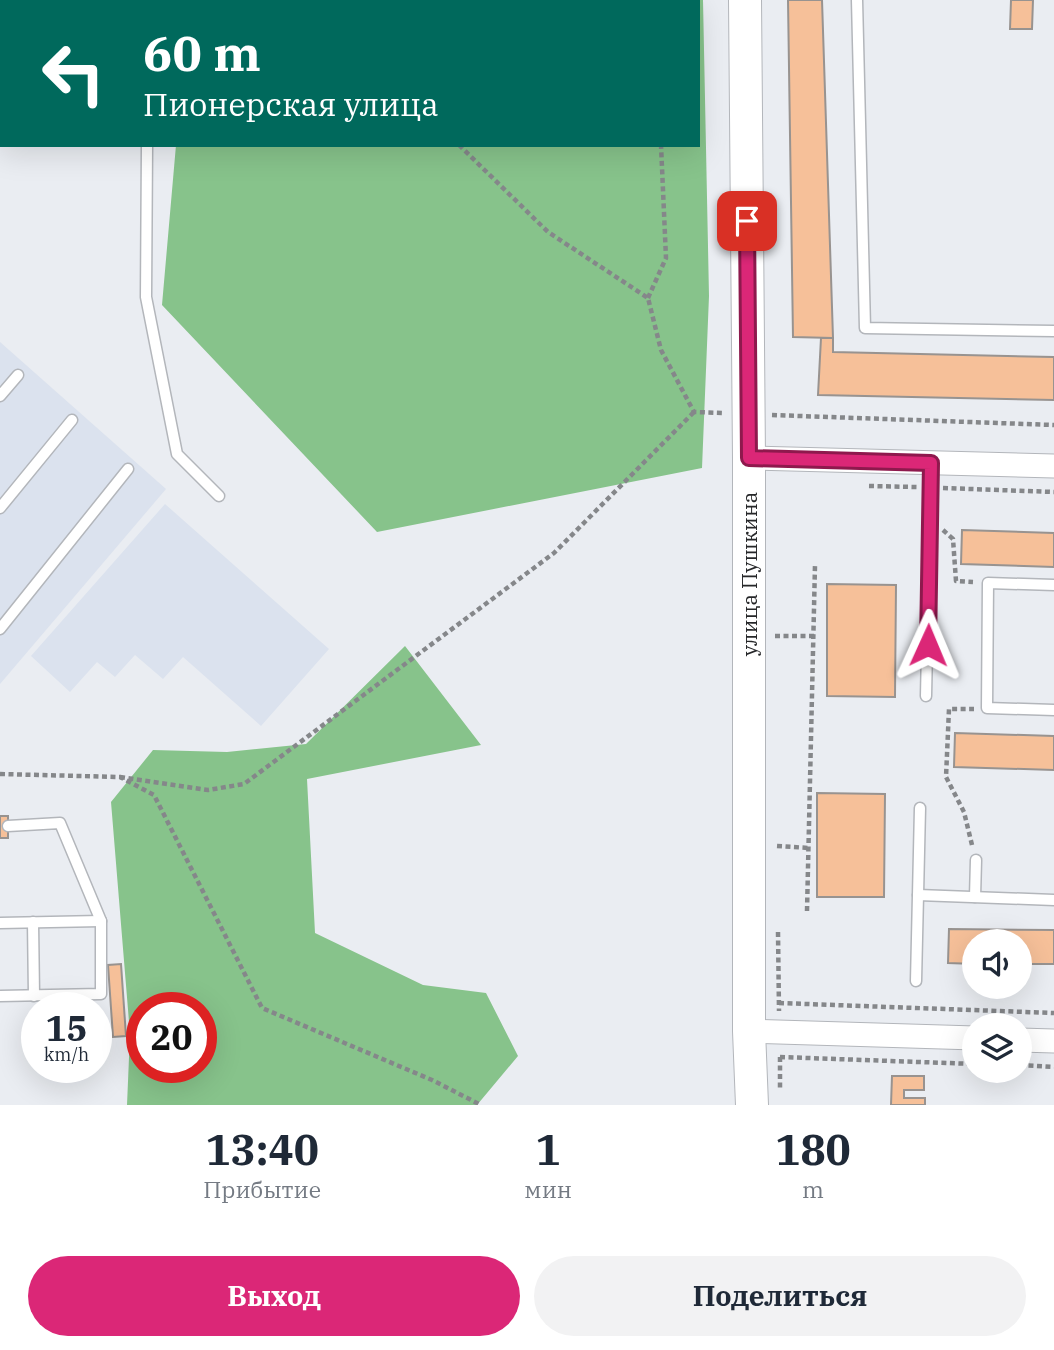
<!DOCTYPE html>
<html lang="ru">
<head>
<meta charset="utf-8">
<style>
  :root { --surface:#fff; --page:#f2f2f3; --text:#1f2937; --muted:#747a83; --accent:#db2777 }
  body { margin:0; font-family:"IBM Plex Serif",serif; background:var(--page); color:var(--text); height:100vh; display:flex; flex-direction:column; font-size:26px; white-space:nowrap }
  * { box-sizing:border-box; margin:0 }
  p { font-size:23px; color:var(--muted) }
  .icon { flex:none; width:38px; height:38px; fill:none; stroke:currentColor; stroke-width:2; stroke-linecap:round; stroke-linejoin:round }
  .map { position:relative; height:1105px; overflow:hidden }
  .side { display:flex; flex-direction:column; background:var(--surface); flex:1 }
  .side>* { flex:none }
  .banner { position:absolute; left:0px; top:0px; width:700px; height:147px; box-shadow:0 7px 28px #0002; background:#00695c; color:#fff; overflow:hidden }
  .controls { position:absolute; left:962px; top:929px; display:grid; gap:14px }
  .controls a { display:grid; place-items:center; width:70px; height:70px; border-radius:50%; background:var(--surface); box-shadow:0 7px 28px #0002; font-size:35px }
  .speed { position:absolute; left:21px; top:992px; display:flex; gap:14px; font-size:35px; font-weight:700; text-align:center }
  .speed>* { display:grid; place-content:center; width:91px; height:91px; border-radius:50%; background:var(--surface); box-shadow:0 7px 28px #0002; line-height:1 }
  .speed small { font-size:18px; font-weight:400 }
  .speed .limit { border:10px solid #d22; background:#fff; color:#111 }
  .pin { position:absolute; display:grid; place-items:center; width:60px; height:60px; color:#fff; margin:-30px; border-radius:14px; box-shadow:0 4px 10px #0006 }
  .me { position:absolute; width:77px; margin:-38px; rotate:1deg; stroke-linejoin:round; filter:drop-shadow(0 0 5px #0008) }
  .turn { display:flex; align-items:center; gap:24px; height:147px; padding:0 28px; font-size:32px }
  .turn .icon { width:91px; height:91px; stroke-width:2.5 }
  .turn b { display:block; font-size:49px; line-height:60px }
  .eta { display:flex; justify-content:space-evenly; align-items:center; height:119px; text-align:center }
  .eta b { font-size:42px; font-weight:700; line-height:49px }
  .action { display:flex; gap:14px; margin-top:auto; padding:14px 28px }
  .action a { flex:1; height:80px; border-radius:42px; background:var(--accent); color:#fff; font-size:28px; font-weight:700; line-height:80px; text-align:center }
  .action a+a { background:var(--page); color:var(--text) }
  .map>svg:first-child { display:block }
  .built { fill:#dbe2ee }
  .forest { fill:#87c38b; fill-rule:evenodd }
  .building { fill:#f6c099; stroke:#989390; stroke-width:2 }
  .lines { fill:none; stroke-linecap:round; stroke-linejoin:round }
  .lane-casing { stroke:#b3b6bb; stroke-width:13 }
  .street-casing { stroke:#b3b6bb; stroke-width:25 }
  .secondary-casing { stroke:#b3b6bb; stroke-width:34 }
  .path { stroke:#85878a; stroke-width:4.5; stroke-dasharray:5 3.5; stroke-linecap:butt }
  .lane { stroke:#fff; stroke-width:10 }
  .street { stroke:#fff; stroke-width:23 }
  .secondary { stroke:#fff; stroke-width:32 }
  .route-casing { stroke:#8e194d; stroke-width:18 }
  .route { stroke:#db2777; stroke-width:12 }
  .labels { text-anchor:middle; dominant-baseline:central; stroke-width:5; stroke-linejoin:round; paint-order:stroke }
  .street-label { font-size:21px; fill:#262729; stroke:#fff }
</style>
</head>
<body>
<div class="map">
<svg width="1054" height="1105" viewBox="0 0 1054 1105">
  <rect width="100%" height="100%" fill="#eaedf2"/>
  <!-- built -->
  <g class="built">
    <path d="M0 342 166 489 0 684Z"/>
    <path d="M165 504 329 649 261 726 183 657 163 679 135 655 115 677 97 662 70 692 31 656Z"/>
  </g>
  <!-- forest -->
  <g class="forest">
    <path d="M189 0H703L709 296 702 468 377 532 162 305 176 145H698V2Z"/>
    <path d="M405 646 481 745 307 779 315 933 423 985 486 993 518 1056 477 1105H127L130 1034 111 802 153 750 227 752 306 744ZM142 1008H201V1068H142Z"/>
  </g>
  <!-- building -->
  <g class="building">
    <path d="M0 0H70V2H2L0 63Z"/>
    <path d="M788 0H822L833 338 793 337Z"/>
    <path d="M1011 0H1033L1032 29H1010Z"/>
    <path d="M821 338H833V352L1054 357V400L818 395Z"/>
    <path d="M962 530 1054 533V567L961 564Z"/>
    <path d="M827 584 896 585 895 697 827 696Z"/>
    <path d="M955 733 1054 736V770L954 767Z"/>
    <path d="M817 793 885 794 884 897H817Z"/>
    <rect x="0" y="816" width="8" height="22"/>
    <path d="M949 929 1054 930V964H1020V942H975V964L948 963Z"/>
    <path d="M121 964 126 1036 113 1037 108 965Z"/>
    <path d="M892 1076H924V1090H904V1098H925V1105H891Z"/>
  </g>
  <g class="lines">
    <!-- lane casing -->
    <g class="lane-casing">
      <g id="lane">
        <path d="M857 0 865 328 1054 331"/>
        <path d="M161 2V0"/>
        <path d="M147 145 146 297 177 454 219 496"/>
        <path d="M0 396 18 375"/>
        <path d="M0 508 72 420"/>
        <path d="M1054 585 988 583 987 708 1054 710"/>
        <path d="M0 629 128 469"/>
        <path d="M926 696 931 463"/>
        <path d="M918 895 920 808"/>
        <path d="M975 897 976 860"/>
        <path d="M33 922 34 996"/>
        <path d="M0 923 101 921"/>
        <path d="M916 981 918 895 1054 900"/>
        <path d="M0 996 101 994V921L60 823 8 826"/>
      </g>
    </g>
    <!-- street casing -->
    <g class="street-casing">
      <g id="street">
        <path d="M749 458 1054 466"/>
        <path d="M749 1031 975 1038"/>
        <path d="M1020 1040 1054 1041"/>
      </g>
    </g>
    <!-- secondary casing -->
    <g class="secondary-casing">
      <path id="secondary" d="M745 0 749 458V1031L752 1105"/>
    </g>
    <!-- path -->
    <g class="path">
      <path d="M310 0 312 2"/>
      <path d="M655 0V2"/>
      <path d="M459 145 548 232 648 298 661 350 694 412 724 413"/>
      <path d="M648 298 666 258 661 145"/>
      <path d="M772 415 1054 425"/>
      <path d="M869 486 917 487"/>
      <path d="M943 488 1054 492"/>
      <path d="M943 530 953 539 956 581 973 582"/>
      <path d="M775 636H814"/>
      <path d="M0 774 120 777 154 795 262 1008 432 1080 481 1105"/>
      <path d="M120 777 208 790 244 784 554 553 694 412"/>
      <path d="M972 845 964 812 946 777 949 709H974"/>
      <path d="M777 846 809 848"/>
      <path d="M807 911 815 565"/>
      <path d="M778 932 779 1011"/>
      <path d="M779 1003 1054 1013"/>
      <path d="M780 1057 975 1064"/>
      <path d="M780 1057V1090"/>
      <path d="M1020 1065 1054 1067"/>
    </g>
    <!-- lane -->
    <use href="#lane" class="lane"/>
    <!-- street -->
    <use href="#street" class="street"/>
    <!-- secondary -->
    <use href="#secondary" class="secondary"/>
  </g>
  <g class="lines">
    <!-- route casing -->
    <g class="route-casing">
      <path id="route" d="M747 221 749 458 931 463 928 645"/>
    </g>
    <!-- route -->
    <use href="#route" class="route"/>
  </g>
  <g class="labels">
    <!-- street labels -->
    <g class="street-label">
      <text transform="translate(749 574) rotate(-90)">улица Пушкина</text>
    </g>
  </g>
</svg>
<div class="controls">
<a><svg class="icon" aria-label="sound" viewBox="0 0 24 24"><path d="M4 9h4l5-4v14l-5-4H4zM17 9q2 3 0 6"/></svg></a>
<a><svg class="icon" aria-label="layers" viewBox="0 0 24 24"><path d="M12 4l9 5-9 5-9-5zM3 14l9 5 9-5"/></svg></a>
</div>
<div class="speed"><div>15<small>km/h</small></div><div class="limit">20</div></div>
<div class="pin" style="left:747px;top:221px;background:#d93025"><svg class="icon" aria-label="arrive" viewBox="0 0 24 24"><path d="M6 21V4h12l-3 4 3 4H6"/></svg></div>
<svg class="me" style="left:928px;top:645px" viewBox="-20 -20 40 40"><path d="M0-17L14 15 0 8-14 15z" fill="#db2777" stroke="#fff" stroke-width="4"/></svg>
<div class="banner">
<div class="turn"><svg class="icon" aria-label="left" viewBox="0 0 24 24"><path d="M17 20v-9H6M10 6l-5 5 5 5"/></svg><div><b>60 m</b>Пионерская улица</div></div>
</div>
</div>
<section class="side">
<div class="eta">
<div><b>13:40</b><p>Прибытие</p></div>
<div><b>1</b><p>мин</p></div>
<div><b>180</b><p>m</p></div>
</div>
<div class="action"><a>Выход</a><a>Поделиться</a></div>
</section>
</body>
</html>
